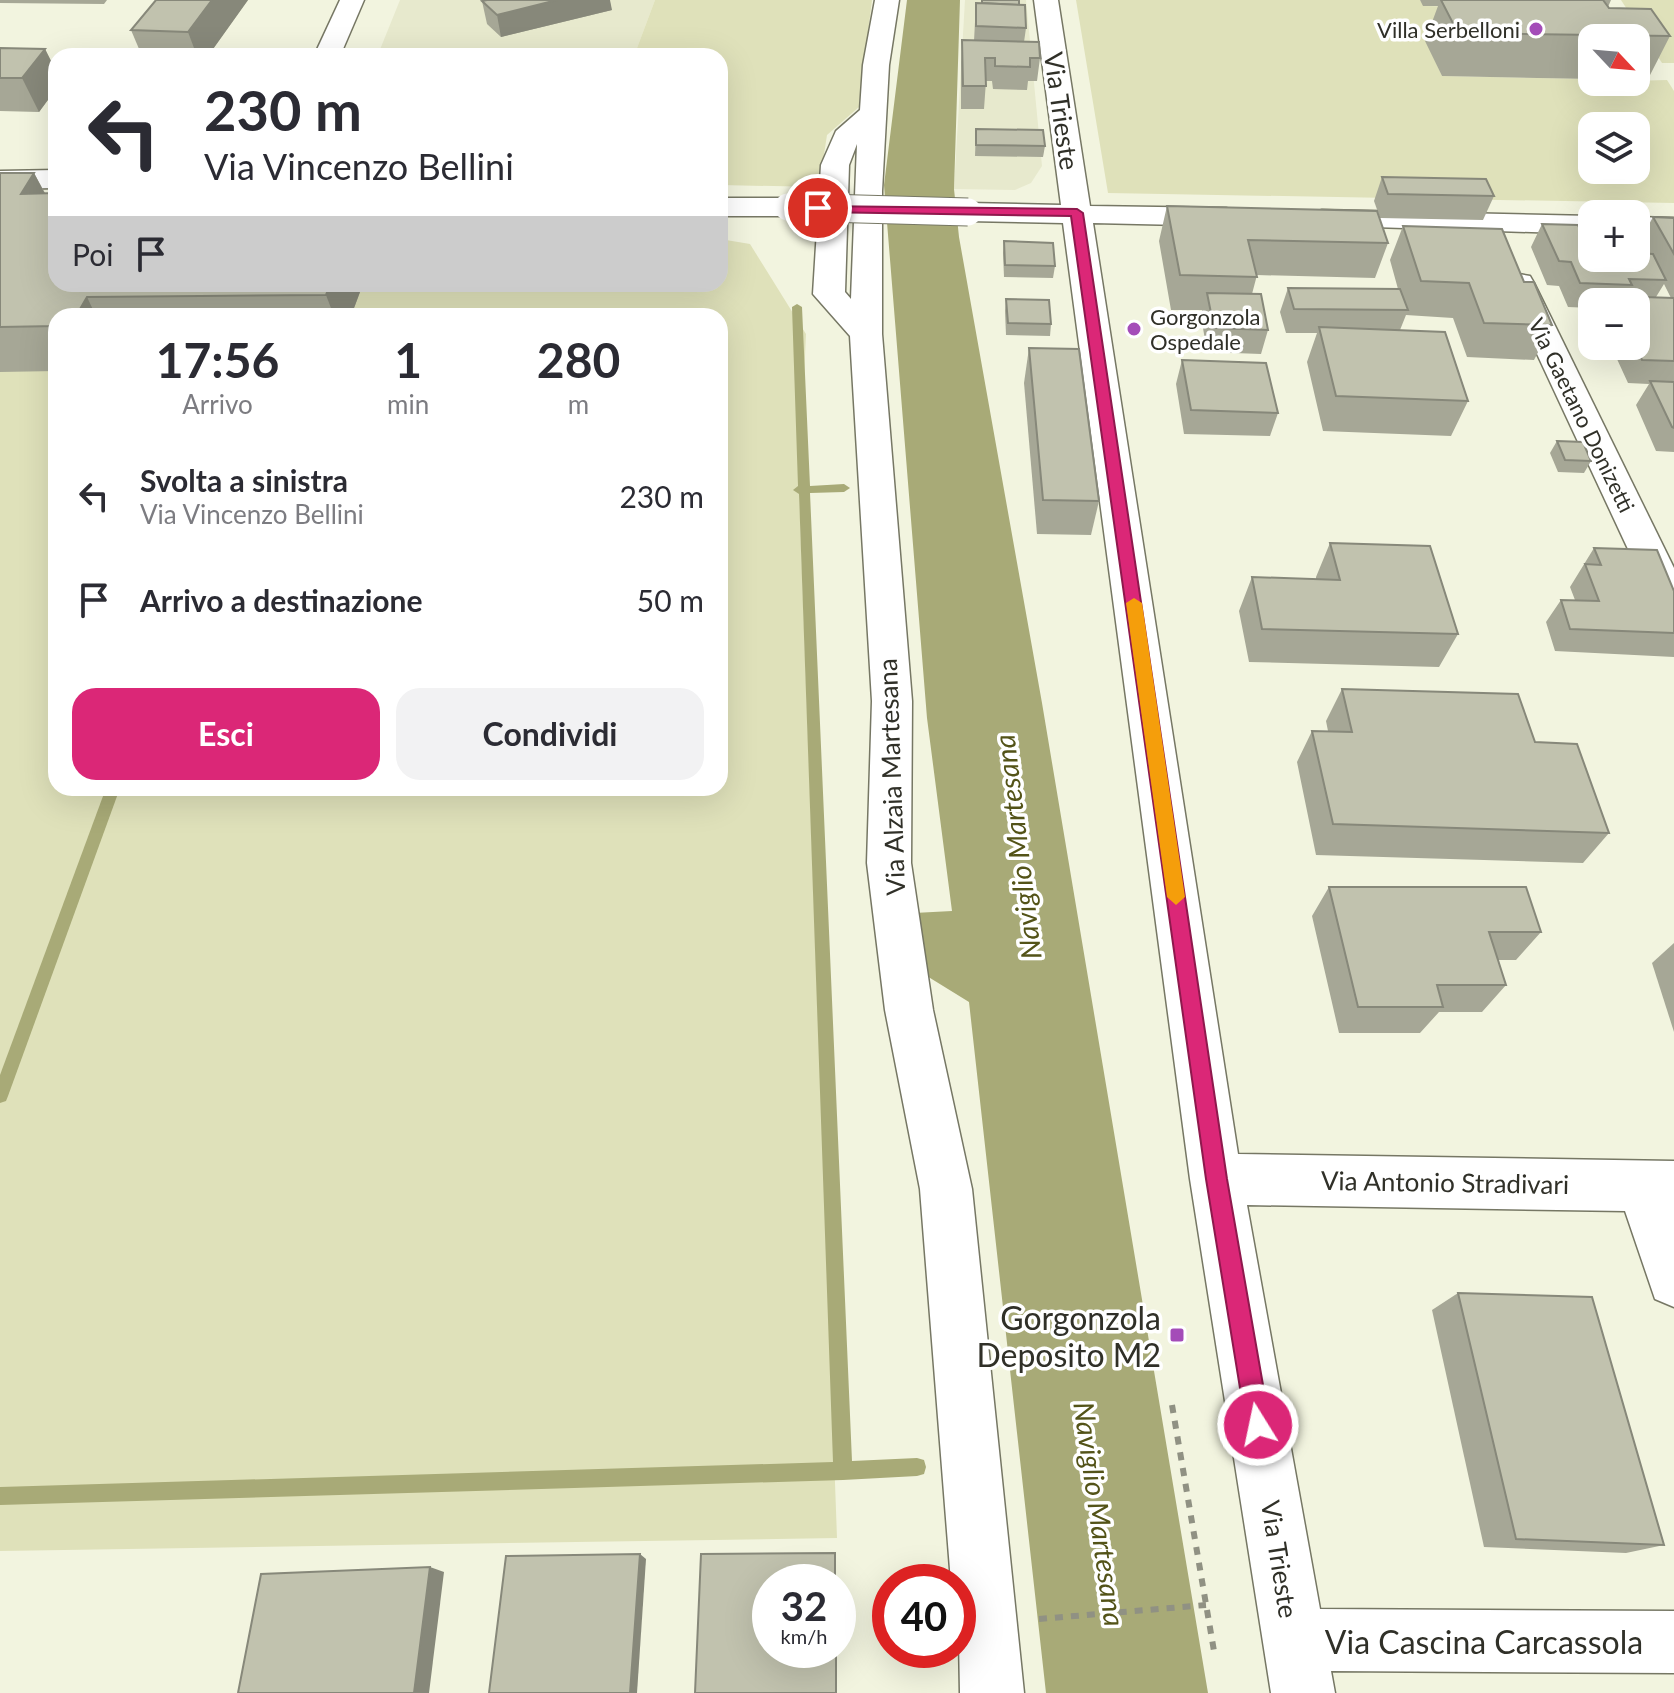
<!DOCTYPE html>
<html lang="it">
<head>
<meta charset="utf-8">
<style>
  :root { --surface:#fff; --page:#f2f2f3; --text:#2b2b33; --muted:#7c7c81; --accent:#db2777 }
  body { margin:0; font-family:Lato,sans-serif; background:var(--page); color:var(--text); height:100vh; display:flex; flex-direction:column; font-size:30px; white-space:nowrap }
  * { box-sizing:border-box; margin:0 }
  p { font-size:26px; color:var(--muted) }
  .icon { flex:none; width:44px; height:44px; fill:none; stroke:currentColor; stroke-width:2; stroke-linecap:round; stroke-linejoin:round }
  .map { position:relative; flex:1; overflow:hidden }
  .drawer { position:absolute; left:48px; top:308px; width:680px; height:488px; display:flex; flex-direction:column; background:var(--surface); border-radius:24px; box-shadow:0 8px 32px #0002 }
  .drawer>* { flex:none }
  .banner { position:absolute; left:48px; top:48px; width:680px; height:244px; border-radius:24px; box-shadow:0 8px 32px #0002; background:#fff; color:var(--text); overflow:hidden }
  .needle { width:52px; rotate:116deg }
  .tools { position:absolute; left:1578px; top:24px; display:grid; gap:16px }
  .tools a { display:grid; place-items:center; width:72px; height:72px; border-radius:16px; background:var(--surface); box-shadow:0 8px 32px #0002; font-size:40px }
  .speed { position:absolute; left:752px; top:1564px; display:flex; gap:16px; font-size:40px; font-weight:700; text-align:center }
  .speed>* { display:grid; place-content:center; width:104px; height:104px; border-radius:50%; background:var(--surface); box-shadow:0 8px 32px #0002; line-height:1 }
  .speed small { font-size:20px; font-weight:400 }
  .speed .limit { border:12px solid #d22; background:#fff; color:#111 }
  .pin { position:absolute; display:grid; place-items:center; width:68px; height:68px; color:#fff; margin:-34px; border:4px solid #fff; border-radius:50%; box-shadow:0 2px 8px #0007 }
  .me { position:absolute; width:88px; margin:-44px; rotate:350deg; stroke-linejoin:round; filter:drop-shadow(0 0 6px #0008) }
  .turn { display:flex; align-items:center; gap:28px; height:168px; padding:0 24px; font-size:36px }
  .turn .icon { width:104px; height:104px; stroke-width:2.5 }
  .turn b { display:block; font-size:56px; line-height:68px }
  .then { display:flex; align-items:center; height:76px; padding:0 24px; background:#0003; gap:16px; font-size:30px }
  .eta { display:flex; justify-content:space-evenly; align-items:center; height:136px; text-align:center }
  .eta b { font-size:48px; font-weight:700; line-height:56px }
  .action { display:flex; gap:16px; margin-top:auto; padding:16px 24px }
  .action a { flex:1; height:92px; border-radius:24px; background:var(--accent); color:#fff; font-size:32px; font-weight:700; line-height:92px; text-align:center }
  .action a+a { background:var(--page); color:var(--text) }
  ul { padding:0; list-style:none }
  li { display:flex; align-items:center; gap:24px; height:104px; padding:0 24px }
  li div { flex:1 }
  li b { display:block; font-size:30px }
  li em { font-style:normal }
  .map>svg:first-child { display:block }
  .built { fill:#e7e9cd }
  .green { fill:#dfe1ba; fill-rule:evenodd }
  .water { fill:#a8aa77 }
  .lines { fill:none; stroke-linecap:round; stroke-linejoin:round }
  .stream { fill:#a8aa77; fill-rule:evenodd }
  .minor-casing { stroke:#767764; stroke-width:3 }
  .path { stroke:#909183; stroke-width:6; stroke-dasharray:8 8; stroke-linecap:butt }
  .minor { fill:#fff; fill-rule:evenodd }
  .minor-bridge-casing { stroke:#767764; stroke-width:29; stroke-linecap:butt }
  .minor-bridge { stroke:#fff; stroke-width:27 }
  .wall { fill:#a6a796; fill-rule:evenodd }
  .shaded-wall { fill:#87887a }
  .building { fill:#c1c2ae; stroke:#87887a; stroke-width:2 }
  .route { fill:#db2777; stroke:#8e194d; stroke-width:2 }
  .slow { fill:#f59e0b }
  .poi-dot { fill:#a44cb8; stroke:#fff; stroke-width:3 }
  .labels { text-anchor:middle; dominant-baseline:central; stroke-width:7; stroke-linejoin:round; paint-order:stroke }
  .far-poi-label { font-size:22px; fill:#303028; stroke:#fff; text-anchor:end }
  .far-street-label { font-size:22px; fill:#303028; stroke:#fff }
  .street-label { font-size:26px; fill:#303028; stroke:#fff }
  .water-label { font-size:28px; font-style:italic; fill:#535318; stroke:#fff }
  .near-poi-label { font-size:32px; fill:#303028; stroke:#fff; text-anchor:end }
  .near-street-label { font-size:32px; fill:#303028; stroke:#fff }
</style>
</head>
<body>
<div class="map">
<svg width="1674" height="1693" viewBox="0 0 1674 1693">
  <rect width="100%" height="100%" fill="#f2f4df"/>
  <!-- built -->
  <g class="built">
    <path d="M400 0H655L634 56H524L379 52Z"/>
    <path d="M965 0H1026L1042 166 1031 183 1015 190 954 189Z"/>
  </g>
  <!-- green -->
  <g class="green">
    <path d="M655 0H872L859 107 827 135 819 187 720 185V56H634Z"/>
    <path d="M1076 0H1420L1424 6 1484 7 1426 41 1442 76 1592 79V82L1667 80 1674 91V203L1108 193ZM1592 126H1636V170H1592Z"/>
    <path d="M1621 0H1674V63H1662Z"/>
    <path d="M0 196 56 284H720V239L750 244 806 334 799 490 837 1538 0 1551ZM56 316H720V788H56Z"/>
  </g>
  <!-- water -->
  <path class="water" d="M907 0H960L954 189 959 237 1042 703 1208 1693H1046L969 1002 922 973 914 913 952 911 927 718 884 185Z"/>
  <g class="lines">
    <!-- stream -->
    <g class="stream">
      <path d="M797 304 802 307 810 486 844 484 850 488 844 492 810 493 852 1461 917 1458 924 1460 926 1467 924 1474 917 1476 843 1480 0 1505V1487L833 1462 799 494 793 490 798 486 792 307Z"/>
      <path d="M106 788H120L8 1096 6 1101 0 1103V1075Z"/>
    </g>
    <!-- minor casing -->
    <g class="minor-casing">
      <g id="minor">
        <path d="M340 0H364L340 56H314Z"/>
        <path d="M875 0H899L889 65 882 191V334L912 701 911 863 933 1010 972 1189 1024 1693H960L958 1582H951L920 1189 885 1010 867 863 872 701 850 336 813 294 821 165 836 131 860 110 863 65ZM857 144 851 299 845 292 849 165Z"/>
        <path d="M1034 0H1058L1090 206 1226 208 1236 211 1241 217 1236 223 1226 226 1093 223 1238 1154 1674 1161V1307L1655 1299 1625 1211 1247 1205 1320 1609 1674 1611V1673L1331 1671 1335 1693H1271L1190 1179 1063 223 968 221 958 218 953 212 958 206 968 203 1061 205Z"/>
        <path d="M56 170V188L0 189V171Z"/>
        <path d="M720 198H788L798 201 803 207 798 213 788 216H720Z"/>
        <path d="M1322 210 1592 216V234L1312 225 1307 219 1312 213Z"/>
        <path d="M1636 217 1674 218V236L1636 235Z"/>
        <path d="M1519 274 1530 276 1534 283 1674 568V621L1660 617 1655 607 1504 283 1508 276Z"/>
      </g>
    </g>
    <!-- path -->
    <g class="path">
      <path d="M1172 1405 1215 1657"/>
      <path d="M1039 1619 1206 1605"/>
    </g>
    <!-- minor -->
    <use href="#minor" class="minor"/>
    <!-- minor-bridge casing -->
    <g class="minor-bridge-casing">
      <path id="minor-bridge" d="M788 207 968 212"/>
    </g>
    <!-- minor-bridge -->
    <use href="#minor-bridge" class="minor-bridge"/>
  </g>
  <!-- wall -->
  <g class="wall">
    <path d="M0 0H107L104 4 0 3Z"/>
    <path d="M248 0 208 56H142L131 30Z"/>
    <path d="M1420 0H1611L1608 7 1609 8 1670 36 1648 79H1636V38H1592V79L1442 76 1425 41 1438 6H1423Z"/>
    <path d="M482 1 612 10 501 37 487 24Z"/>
    <path d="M976 3 1019 5 1026 28 1024 42 1040 58 1037 81H1028L1027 90 993 89 992 81H986L984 109H961V63L962 40 974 41Z"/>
    <path d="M0 48 45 49 56 71V89L39 112 0 111Z"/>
    <path d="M976 129 1045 146 1043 157 975 156Z"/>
    <path d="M0 173H34L45 193 56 284H363L351 316H56V371L0 372Z"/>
    <path d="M1382 177 1494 196 1483 220 1380 218 1374 201Z"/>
    <path d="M1167 206 1388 243 1375 278 1257 275 1252 294 1268 330 1261 354 1207 352 1201 316 1202 310H1171L1159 241Z"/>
    <path d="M1653 217 1674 218V452L1656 451 1636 405 1649 384 1628 383 1611 346H1636V302H1592V308L1568 307 1559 286 1547 285 1531 247 1542 224 1590 252 1647 254 1640 241ZM1664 284 1671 298 1656 297Z"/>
    <path d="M1403 226 1524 282 1552 325 1534 360 1467 357 1453 318 1406 315 1400 330 1468 401 1451 436 1323 431 1307 362 1317 333H1286L1280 312 1288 288 1398 289 1390 260Z"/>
    <path d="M1004 241 1055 266 1053 278 1004 277 1003 253Z"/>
    <path d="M1006 299 1051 324 1050 336 1006 335 1005 311Z"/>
    <path d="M1029 348 1099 501 1091 535 1037 534 1024 383Z"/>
    <path d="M1182 360 1278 413 1270 436 1184 434 1176 384Z"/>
    <path d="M1557 441 1591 461 1584 473 1558 472 1550 453Z"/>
    <path d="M1330 543 1458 634 1439 667 1249 662 1239 611 1252 577 1316 579V577Z"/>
    <path d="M1594 548 1674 591V657L1555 651 1546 622 1561 600H1575L1570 587Z"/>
    <path d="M1342 689 1535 742 1609 833 1583 863 1316 855 1297 762 1312 731H1328L1326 721Z"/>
    <path d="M1329 887 1541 932 1516 960H1498L1506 985 1482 1012H1439L1420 1033H1339L1312 916Z"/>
    <path d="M1674 943V1032L1652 963Z"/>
    <path d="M1458 1293 1664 1545 1626 1553 1484 1547 1432 1310Z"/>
  </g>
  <!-- shaded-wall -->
  <g class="shaded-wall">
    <path d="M212 0H248L208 56H197L188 32Z"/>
    <path d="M557 0H610L612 10 501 37 497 15Z"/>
    <path d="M45 49 56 71V89L39 112 22 78Z"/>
    <path d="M34 173 56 215 21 194Z"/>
    <path d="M330 284H363L351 316H334L326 295Z"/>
    <path d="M87 297 96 316H76Z"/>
    <path d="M640 1554 646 1559 637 1693H630Z"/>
    <path d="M430 1567 444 1572 429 1693H414Z"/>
  </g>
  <!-- building -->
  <g class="building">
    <path d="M156 0H212L188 32 131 30Z"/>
    <path d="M487 0H557L497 15 482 1Z"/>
    <path d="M982 0H1019V5L982 3Z"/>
    <path d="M1441 0H1603L1609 8 1651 9 1670 36 1458 33Z"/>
    <path d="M976 3 1025 5 1026 28 976 26Z"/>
    <path d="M962 40 1039 42 1040 58H1030V67L995 66V58H985L986 86H963Z"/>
    <path d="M0 48 45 49 22 78H0Z"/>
    <path d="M976 129 1043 130 1045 146 976 145Z"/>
    <path d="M0 173H34L21 194 56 193V284H330L326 295 87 297 76 316H56V326L0 327Z"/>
    <path d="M1382 177 1486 179 1494 196 1388 194Z"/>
    <path d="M1167 206 1377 211 1388 243 1248 240 1257 277 1180 275Z"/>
    <path d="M1653 217 1674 218V254Z"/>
    <path d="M1542 224 1578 225 1590 252H1592V258H1636V253L1653 254 1666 280 1629 279 1632 285 1580 283 1571 262 1559 261Z"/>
    <path d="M1403 226 1502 229 1524 282H1534L1552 325 1484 323 1469 283 1421 281Z"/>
    <path d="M1004 241 1053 243 1055 266 1005 265Z"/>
    <path d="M1288 288 1400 289 1408 310 1294 309Z"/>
    <path d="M1207 293 1261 294 1268 330 1214 328Z"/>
    <path d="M1613 296 1674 298V361L1642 360 1636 346V302H1616Z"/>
    <path d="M1006 299 1049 300 1051 324 1008 323Z"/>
    <path d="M1319 327 1445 332 1468 401 1336 396Z"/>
    <path d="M1029 348 1079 349 1099 501 1043 500Z"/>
    <path d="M1182 360 1266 363 1278 413 1191 410Z"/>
    <path d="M1650 381 1674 382V428L1672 427Z"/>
    <path d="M1557 441 1583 442 1591 461 1565 460Z"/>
    <path d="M1330 543 1430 546 1458 634 1262 629 1252 577 1340 580Z"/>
    <path d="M1594 548 1657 550 1674 591V633L1570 629 1561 600 1599 601 1585 564 1601 565Z"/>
    <path d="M1342 689 1518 694 1535 742 1577 744 1609 833 1333 824 1312 731 1352 732Z"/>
    <path d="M1329 887H1526L1541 932H1489L1506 985H1437L1443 1007H1358Z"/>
    <path d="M1458 1293 1592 1297 1664 1545 1516 1539Z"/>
    <path d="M835 1553V1582H770V1650H836V1693H695L701 1554Z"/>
    <path d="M640 1554 630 1693H489L506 1556Z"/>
    <path d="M430 1567 414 1693H238L261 1574Z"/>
  </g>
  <!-- route -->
  <path class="route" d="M814 206 1077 209 1083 213 1227 1179 1270 1425 1267 1433 1258 1437 1250 1433 1246 1425 1206 1179 1071 216 818 212 814 211Z"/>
  <!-- slow -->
  <path class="slow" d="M1134 598 1142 603 1185 897 1176 905 1167 897 1126 603Z"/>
  <!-- markers -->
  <g class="poi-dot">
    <circle cx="1536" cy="29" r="8"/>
    <circle cx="1134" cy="329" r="8"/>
    <rect x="1169" y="1327" width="16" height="16" rx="4"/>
  </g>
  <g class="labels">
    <!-- far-poi labels -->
    <g class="far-poi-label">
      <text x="1520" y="29">Villa Serbelloni</text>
      <text x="1150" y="316" text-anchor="start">Gorgonzola<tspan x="1150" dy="25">Ospedale</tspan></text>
    </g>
    <!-- far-street labels -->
    <g class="far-street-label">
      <text transform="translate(1582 415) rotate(64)">Via Gaetano Donizetti</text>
    </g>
    <!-- street labels -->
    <g class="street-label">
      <text transform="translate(1062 111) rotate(82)">Via Trieste</text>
      <text transform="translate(891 777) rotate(-92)">Via Alzaia Martesana</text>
      <text transform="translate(1445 1182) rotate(1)">Via Antonio Stradivari</text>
      <text transform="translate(1280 1559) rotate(81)">Via Trieste</text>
    </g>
    <!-- water labels -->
    <g class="water-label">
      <text transform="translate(1017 847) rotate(-97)">Naviglio Martesana</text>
      <text transform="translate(1100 1514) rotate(82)">Naviglio Martesana</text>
    </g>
    <!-- near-poi labels -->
    <g class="near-poi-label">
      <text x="1161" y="1317">Gorgonzola<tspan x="1161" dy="37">Deposito M2</tspan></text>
    </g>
    <!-- near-street labels -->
    <g class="near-street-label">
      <text x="1484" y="1641">Via Cascina Carcassola</text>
    </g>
  </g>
</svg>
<div class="tools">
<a><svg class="needle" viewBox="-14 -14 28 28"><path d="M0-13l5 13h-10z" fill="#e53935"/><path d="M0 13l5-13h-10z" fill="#7c7c81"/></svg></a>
<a><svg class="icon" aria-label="layers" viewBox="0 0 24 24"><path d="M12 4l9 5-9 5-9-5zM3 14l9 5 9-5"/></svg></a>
<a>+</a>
<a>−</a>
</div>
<div class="speed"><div>32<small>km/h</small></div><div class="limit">40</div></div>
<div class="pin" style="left:818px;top:208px;background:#d93025"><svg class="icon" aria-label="arrive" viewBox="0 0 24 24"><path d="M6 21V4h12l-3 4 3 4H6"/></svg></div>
<svg class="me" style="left:1258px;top:1425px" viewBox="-20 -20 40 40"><circle r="17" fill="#db2777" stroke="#fff" stroke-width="3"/><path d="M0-11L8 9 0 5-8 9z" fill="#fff"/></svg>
<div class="banner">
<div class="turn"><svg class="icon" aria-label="left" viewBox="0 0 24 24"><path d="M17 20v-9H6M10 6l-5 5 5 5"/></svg><div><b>230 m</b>Via Vincenzo Bellini</div></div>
<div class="then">Poi<svg class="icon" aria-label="arrive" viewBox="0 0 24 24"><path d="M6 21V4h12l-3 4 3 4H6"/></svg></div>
</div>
<section class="drawer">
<div class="eta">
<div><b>17:56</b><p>Arrivo</p></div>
<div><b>1</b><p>min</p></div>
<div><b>280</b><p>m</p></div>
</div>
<ul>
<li><svg class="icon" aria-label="left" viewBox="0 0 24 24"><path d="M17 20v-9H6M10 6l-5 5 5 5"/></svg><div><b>Svolta a sinistra</b><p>Via Vincenzo Bellini</p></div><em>230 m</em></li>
<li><svg class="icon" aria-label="arrive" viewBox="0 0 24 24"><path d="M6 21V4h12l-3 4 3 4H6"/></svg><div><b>Arrivo a destinazione</b></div><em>50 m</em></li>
</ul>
<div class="action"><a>Esci</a><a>Condividi</a></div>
</section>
</div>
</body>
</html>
